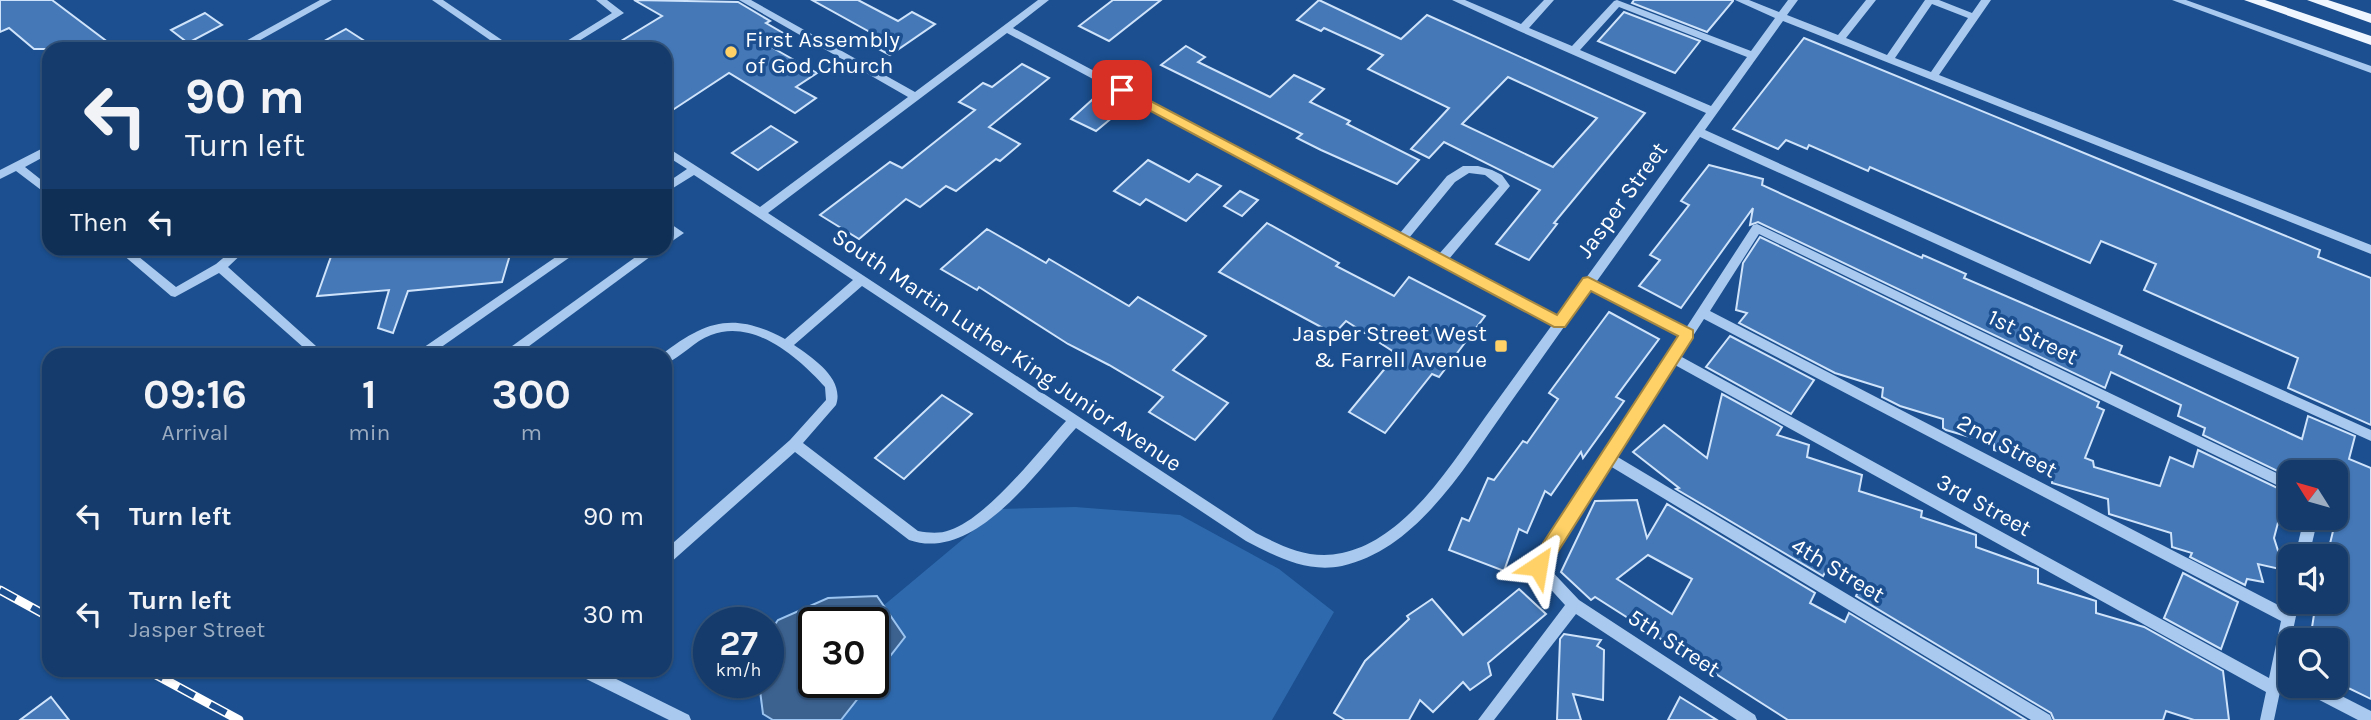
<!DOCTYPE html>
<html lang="en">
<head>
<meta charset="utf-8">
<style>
  :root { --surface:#143b6b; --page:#1d4271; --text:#f1f3f6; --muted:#9dadc1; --line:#33557e }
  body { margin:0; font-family:Karla,sans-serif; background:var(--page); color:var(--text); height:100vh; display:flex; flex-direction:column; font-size:26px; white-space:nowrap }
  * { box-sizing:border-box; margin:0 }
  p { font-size:23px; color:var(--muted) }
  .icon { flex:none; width:38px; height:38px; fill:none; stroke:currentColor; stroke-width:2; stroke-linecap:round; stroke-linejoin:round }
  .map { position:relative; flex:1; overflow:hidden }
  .panel { position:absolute; left:42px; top:348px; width:630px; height:329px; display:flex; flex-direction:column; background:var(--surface); border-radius:21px; box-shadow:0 2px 5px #0004,0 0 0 2px var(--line) }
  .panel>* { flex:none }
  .hud { position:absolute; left:42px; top:42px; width:630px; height:214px; border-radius:21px; box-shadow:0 2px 5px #0004,0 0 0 2px var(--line); background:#143b6b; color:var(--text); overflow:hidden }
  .needle { width:46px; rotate:307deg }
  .tools { position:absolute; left:2278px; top:460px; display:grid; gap:14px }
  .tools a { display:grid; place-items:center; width:70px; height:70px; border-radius:14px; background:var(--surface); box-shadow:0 2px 5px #0004,0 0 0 2px var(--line); font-size:35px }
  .speed { position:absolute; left:693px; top:607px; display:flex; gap:14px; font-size:35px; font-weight:700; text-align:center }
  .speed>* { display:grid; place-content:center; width:91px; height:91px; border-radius:50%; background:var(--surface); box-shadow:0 2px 5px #0004,0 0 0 2px var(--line); line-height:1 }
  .speed small { font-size:18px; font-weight:400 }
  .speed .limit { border:4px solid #111; border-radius:10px; background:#fff; color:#111 }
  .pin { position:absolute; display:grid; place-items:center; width:60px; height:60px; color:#fff; margin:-30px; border-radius:14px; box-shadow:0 4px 10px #0006 }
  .me { position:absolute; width:77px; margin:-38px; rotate:33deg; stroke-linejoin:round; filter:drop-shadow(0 0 5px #0008) }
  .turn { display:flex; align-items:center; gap:24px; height:147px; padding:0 28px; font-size:32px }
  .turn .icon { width:91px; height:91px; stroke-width:2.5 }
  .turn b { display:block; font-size:49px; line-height:60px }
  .then { display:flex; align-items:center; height:66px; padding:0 28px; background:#0003; gap:14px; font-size:26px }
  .eta { display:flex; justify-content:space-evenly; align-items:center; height:119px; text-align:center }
  .eta b { font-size:42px; font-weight:700; line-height:49px }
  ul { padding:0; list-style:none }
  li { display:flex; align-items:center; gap:21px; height:98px; padding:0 28px }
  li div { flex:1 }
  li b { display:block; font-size:26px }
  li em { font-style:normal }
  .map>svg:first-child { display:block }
  .green { fill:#2e69ad }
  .water { fill:#3c6290; stroke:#9cc4f0; stroke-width:2 }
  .building { fill:#4478b7; stroke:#cfe3fa; stroke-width:2; fill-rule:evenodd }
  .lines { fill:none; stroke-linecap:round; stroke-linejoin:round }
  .minor { fill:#a9c9ee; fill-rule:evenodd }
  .major { fill:#f0f6ff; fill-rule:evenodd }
  .rail-casing { stroke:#fff; stroke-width:9 }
  .rail { stroke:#1b4f8f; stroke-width:6; stroke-dasharray:18; stroke-linecap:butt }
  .route { fill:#ffd166; stroke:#a68842; stroke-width:2 }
  .poi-dot { fill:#ffd166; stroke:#1b4f8f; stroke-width:2.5 }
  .labels { text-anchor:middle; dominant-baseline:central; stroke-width:7; stroke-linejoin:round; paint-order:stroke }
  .poi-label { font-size:23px; fill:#fff; stroke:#1b4f8f; text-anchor:start }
  .street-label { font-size:23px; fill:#fff; stroke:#1b4f8f }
</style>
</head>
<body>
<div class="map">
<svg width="2371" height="720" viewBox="0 0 2371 720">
  <rect width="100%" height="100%" fill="#1b4f8f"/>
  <!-- green -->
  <path class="green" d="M1075 507 1180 515 1279 569 1334 612 1272 720H841L870 683 873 682V678L904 637 883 606 999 509Z"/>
  <!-- water -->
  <path class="water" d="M877 596 905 637 873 678V623H814V682L870 683 841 720H773L763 714 759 683 768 682V634L778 620 828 598Z"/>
  <!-- building -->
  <g class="building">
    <path d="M0 0H52L117 49H34L9 28 0 32Z"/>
    <path d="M634 0 738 2 770 21 766 23 790 37 773 48 817 73 796 87 816 98 795 113 729 73 665 115V49H608L662 16Z"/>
    <path d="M812 0H858L898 21 912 12 935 24 890 55 867 43 877 36Z"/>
    <path d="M1113 0H1161L1109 41 1079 26Z"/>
    <path d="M1319 0 1401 39 1427 15 1645 113 1554 223 1557 224 1529 260 1496 244 1540 190 1444 142 1429 158 1411 149 1449 108 1368 69 1383 55 1324 28 1321 31 1297 20ZM1508 77 1597 118 1553 167 1462 124Z"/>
    <path d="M1634 0H1733V1L1707 32 1632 3Z"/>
    <path d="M1624 12 1700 41 1675 73 1598 41Z"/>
    <path d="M205 13 222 25 188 43 171 30Z"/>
    <path d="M346 29 377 49H310Z"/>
    <path d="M1804 38 2320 250 2318 257 2371 278V425L2288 388 2298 358 2144 290 2156 264 2101 241 2090 263 1870 167 1868 171 1809 145 1807 149 1786 140 1778 149 1733 129Z"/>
    <path d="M1186 46 1205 57 1198 62 1270 97 1294 75 1324 89 1310 102 1350 121 1347 124 1419 160 1397 184 1321 150 1297 138 1302 134 1161 65Z"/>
    <path d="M1022 64 1049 78 989 127 1020 144 1000 161 996 159 956 191 946 186 920 207 906 199 859 239 820 215 890 162 902 168 975 110 959 102 983 83 992 87Z"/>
    <path d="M1093 99 1119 112 1096 131 1071 119Z"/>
    <path d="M771 126 797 142 758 170 732 153Z"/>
    <path d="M1148 160 1189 182 1197 174 1221 186 1186 221 1146 199 1140 205 1114 191Z"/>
    <path d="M1709 165 1763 179 1762 185 1922 258 1923 255 1966 274 1964 278 2122 346 2119 354 2302 439 2308 416 2355 436 2349 459 2371 468V699L2336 682V640H2310L2316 602H2336V556H2327L2342 494 2336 491V472H2291L2290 477 2203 435 2205 428 2178 416 2181 405 2111 372 2105 388 1758 222 1750 225 1753 208 1681 308 1639 286 1660 260 1650 255 1689 205 1681 201Z"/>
    <path d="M1240 191 1258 200 1242 216 1224 206Z"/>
    <path d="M1267 223 1339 263 1336 266 1394 296 1409 277 1485 316 1439 377 1432 374 1385 433 1349 412 1397 354 1346 321 1334 334 1219 272Z"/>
    <path d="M987 229 1046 263 1049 259 1129 306 1138 297 1206 336 1173 370 1228 403 1195 440 1149 412 1163 397 1109 365 1068 344 979 287 977 290 941 269Z"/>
    <path d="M1760 237 2099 402 2097 407 2104 410 2085 458 2093 461 2094 467 2160 486 2170 457 2193 467 2198 450 2286 492 2274 538 2284 570 2258 564 2263 582 2247 579 2245 585 2190 557 2192 553 2172 547 2171 533 2109 514 2108 499 2052 483 2051 467 1994 450V444L1946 430 1943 428V419L1900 406 1882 397 1883 388 1835 373 1739 323 1747 313 1736 310 1743 263Z"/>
    <path d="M334 248H512L502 282 408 291 393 333 378 328 389 290 317 296Z"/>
    <path d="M1609 312 1659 339 1616 397 1624 401 1583 458 1581 452 1551 495 1545 491 1527 533 1519 529 1504 571 1449 550 1462 518 1469 521 1488 478 1494 480 1523 441 1527 443 1558 399 1549 393Z"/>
    <path d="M1730 336 1814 380 1791 414 1706 367Z"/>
    <path d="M1722 394 1782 427 1777 435 1809 445 1807 457 1862 475 1859 491 1922 511 1921 517 1976 535V547L2038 569V583L2096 601V613L2144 627 2223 671 2229 720H2194L2166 711 2163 720H2054L2051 713 1856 596 1860 587 1827 569 1823 576 1676 489 1679 488 1633 452 1664 425 1707 458Z"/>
    <path d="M942 395 972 414 904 479 875 458Z"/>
    <path d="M1637 500 1647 538 1667 504 1815 593 1810 603 1845 622 1849 613 2026 720H1788L1595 597 1591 600 1561 572 1595 501ZM1648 555 1692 579 1672 614 1617 579Z"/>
    <path d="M2183 573 2238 602 2221 649 2164 618Z"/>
    <path d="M1519 589 1546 614 1488 663 1491 675 1470 690 1463 682 1433 712 1420 700 1409 720H1345L1334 713 1365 661 1409 619 1407 616 1432 599 1463 635Z"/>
    <path d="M1564 634 1601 640 1597 646 1604 650 1603 700 1573 694 1581 720H1557L1560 639Z"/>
    <path d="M51 697 69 720H20Z"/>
    <path d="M1680 697 1717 720H1668Z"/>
  </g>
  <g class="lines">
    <!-- minor -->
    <g class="minor">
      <path d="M320 0H332L244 49H231Z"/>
      <path d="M432 0H443L515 49H503Z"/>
      <path d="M596 0H607L624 13 566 49H554L612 13Z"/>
      <path d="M739 0H751L915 92 1038 0H1049L1013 28 1400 233 1447 176 1463 166H1478L1492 170 1502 175 1510 186 1449 259 1558 317 1584 279 1586 278 1706 113 1519 31 1452 0H1465L1521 24 1544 0H1554L1529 28 1572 46 1614 1 1617 0 1751 51 1775 18 1735 0H1749L1779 12 1788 0H1798L1787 15 1838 35 1866 0H1876L1846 38 1887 55 1925 0H1939L1972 13 1981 0H1991L1939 75 2371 245V254L1783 21 1705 130 2371 430V441L1700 137 1597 281 1686 328 1753 225 1757 224 2291 480V492L1759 234 1710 311 2284 608 2287 598 2291 596V602H2299L2274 720H2260L2266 692 1675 365 1616 456 2050 715 2052 720H2031L1610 466 1546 565 1579 600 1755 715 1757 720H1737L1576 614 1494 720H1478L1565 605 1533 570 1531 566 1533 562 1681 336 1591 289C1563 328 1536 367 1508 406 1466 465 1418 549 1342 566 1307 573 1277 557 1246 541L1076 428C1038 470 975 563 909 540L795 452 670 563 665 565V550L790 440 826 400 825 387C799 358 754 318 711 335 694 341 682 357 665 364V355H661C705 321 733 311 785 339L853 280 694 175 665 193V184L687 169 665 155V146L760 207 908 97ZM1932 4 1968 18 1931 72 1895 58ZM1619 7 1747 57 1711 106 1580 50ZM1007 33 1552 325C1530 355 1508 386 1486 416 1451 465 1405 540 1342 553 1310 560 1284 547 1256 533L768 213ZM1469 173 1485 175 1499 186 1439 254 1409 238 1455 182ZM862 286 1066 421C1039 451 987 518 950 530 940 534 929 533 918 531L803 443 836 405C845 379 813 358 794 345ZM1704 319 2281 621 2269 678 1680 356Z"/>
      <path d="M2172 0H2186L2371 66V73Z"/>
      <path d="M49 145V154L25 167 49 186V196L16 171 0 179V170Z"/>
      <path d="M665 220 684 233 665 246V236L670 233 665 230Z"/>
      <path d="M115 248H128L176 287 216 264 235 248H248L228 267 326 355H312L219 273 175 297 171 296Z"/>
      <path d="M569 248H583L430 355H415L417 352Z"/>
      <path d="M648 248H662L517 355H502L504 352Z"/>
      <path d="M2304 518H2318L2309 556H2295Z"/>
      <path d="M576 670H598L689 715 691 720H669L578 675Z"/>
      <path d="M2300 686H2322L2371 711V720H2358L2302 691Z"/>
    </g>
    <!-- major -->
    <g class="major">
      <path d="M2244 0H2265L2371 36V45Z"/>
      <path d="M2307 0H2328L2371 14V23Z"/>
    </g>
    <!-- rail casing -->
    <g class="rail-casing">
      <g id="rail">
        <path d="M0 590 49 617"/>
        <path d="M147 670 239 720"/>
      </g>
    </g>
    <!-- rail -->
    <use href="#rail" class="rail"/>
  </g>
  <!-- route -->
  <path class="route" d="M1122 86 1557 315 1583 278 1588 277 1693 330V338L1545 572H1532L1529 566 1532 560 1678 336 1591 291 1565 327H1554L1117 93 1115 90Z"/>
  <!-- markers -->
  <g class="poi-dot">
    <circle cx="731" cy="52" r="7"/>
    <rect x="1494" y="339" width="14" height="14" rx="3.5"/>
  </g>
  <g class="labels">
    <!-- poi labels -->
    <g class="poi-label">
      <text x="745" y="39">First Assembly<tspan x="745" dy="26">of God Church</tspan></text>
      <text x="1487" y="333" text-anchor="end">Jasper Street West<tspan x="1487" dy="26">&amp; Farrell Avenue</tspan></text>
    </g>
    <!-- street labels -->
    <g class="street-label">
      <text transform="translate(1622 200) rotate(-54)">Jasper Street</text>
      <text transform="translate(2033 337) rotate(26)">1st Street</text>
      <text transform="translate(1007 350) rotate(34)">South Martin Luther King Junior Avenue</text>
      <text transform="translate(2007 446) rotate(28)">2nd Street</text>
      <text transform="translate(1984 505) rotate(29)">3rd Street</text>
      <text transform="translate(1838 570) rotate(31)">4th Street</text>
      <text transform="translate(1674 643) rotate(33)">5th Street</text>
    </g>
  </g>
</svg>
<div class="tools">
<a><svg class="needle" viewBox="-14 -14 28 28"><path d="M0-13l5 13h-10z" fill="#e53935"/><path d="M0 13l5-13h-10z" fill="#9dadc1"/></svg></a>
<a><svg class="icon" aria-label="sound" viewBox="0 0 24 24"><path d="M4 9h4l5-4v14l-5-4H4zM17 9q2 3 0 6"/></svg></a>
<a><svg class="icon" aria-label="search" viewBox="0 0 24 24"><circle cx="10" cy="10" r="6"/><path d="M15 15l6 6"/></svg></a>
</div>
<div class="speed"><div>27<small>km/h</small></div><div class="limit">30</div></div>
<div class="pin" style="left:1122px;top:90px;background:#d93025"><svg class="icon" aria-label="arrive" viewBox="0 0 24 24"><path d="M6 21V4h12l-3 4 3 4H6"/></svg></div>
<svg class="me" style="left:1538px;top:566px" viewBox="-20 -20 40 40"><path d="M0-17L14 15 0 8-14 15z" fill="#ffd166" stroke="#fff" stroke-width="4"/></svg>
<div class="hud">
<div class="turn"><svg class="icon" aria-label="left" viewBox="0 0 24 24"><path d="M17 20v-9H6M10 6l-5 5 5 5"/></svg><div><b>90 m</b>Turn left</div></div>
<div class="then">Then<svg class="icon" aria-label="left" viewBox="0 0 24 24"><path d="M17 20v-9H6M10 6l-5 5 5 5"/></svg></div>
</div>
<section class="panel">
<div class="eta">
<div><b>09:16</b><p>Arrival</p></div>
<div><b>1</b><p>min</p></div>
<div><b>300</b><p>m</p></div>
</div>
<ul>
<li><svg class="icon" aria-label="left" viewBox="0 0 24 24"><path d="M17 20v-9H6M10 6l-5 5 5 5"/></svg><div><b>Turn left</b></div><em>90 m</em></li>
<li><svg class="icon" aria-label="left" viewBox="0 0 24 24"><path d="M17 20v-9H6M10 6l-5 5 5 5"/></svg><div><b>Turn left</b><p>Jasper Street</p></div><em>30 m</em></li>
</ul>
</section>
</div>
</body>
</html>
